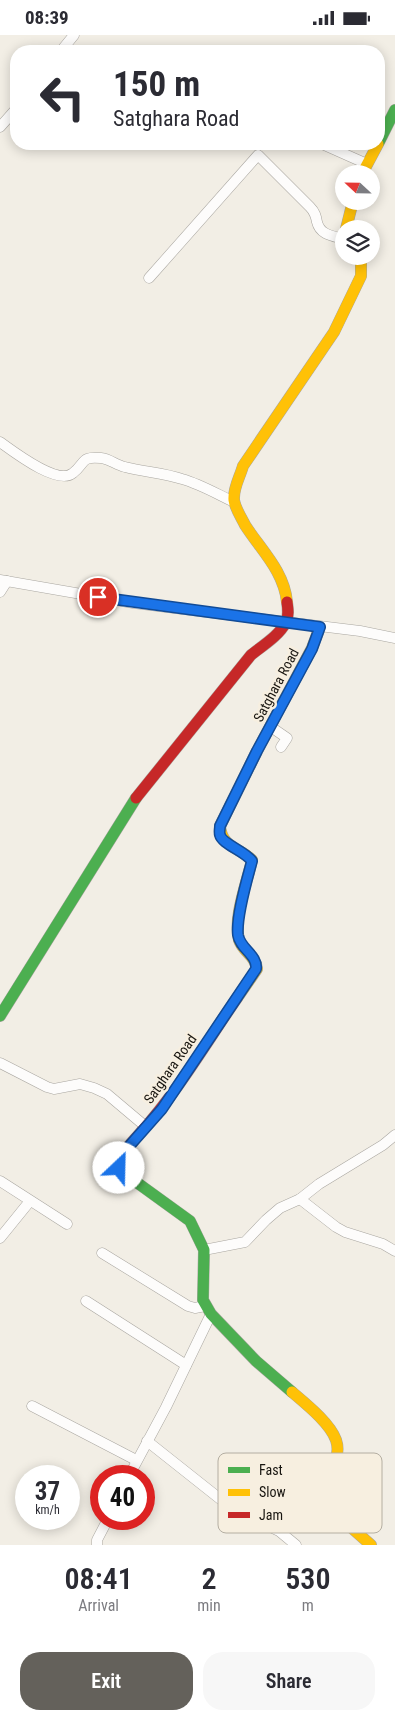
<!DOCTYPE html>
<html lang="en">
<head>
<meta charset="utf-8">
<style>
  :root { --surface:#fff; --page:#f7f7f7; --text:#2b2b33; --muted:#7c7c81; --accent:#64615b }
  body { margin:0; font-family:"Roboto Condensed",sans-serif; background:var(--page); color:var(--text); height:100vh; display:flex; flex-direction:column; font-size:19px; white-space:nowrap }
  * { box-sizing:border-box; margin:0 }
  p { font-size:16px; color:var(--muted) }
  .icon { flex:none; width:28px; height:28px; fill:none; stroke:currentColor; stroke-width:2; stroke-linecap:round; stroke-linejoin:round }
  .map { position:relative; height:1510px; overflow:hidden }
  .panel { display:flex; flex-direction:column; background:var(--surface); flex:1 }
  .panel>* { flex:none }
  .top-card { position:absolute; left:10px; top:10px; width:375px; height:105px; border-radius:20px; box-shadow:0 2px 12px #0003; background:#fff; color:var(--text); overflow:hidden }
  .needle { width:32px; rotate:292deg }
  .tools { position:absolute; left:335px; top:130px; display:grid; gap:10px }
  .tools a { display:grid; place-items:center; width:45px; height:45px; border-radius:50%; background:var(--surface); box-shadow:0 2px 12px #0003; font-size:25px }
  .speed { position:absolute; left:15px; top:1430px; display:flex; gap:10px; font-size:25px; font-weight:700; text-align:center }
  .speed>* { display:grid; place-content:center; width:65px; height:65px; border-radius:50%; background:var(--surface); box-shadow:0 2px 12px #0003; line-height:1 }
  .speed small { font-size:12px; font-weight:400 }
  .speed .limit { border:8px solid #d22; background:#fff; color:#111 }
  .pin { position:absolute; display:grid; place-items:center; width:42px; height:42px; color:#fff; margin:-21px; border:2px solid #fff; border-radius:50%; box-shadow:0 1px 5px #0007 }
  .me { position:absolute; width:55px; margin:-28px; rotate:24deg; stroke-linejoin:round; filter:drop-shadow(0 0 4px #0008) }
  .turn { display:flex; align-items:center; gap:18px; height:105px; padding:0 20px; font-size:22px }
  .turn .icon { width:65px; height:65px; stroke-width:2.5 }
  .turn b { display:block; font-size:35px; line-height:42px }
  .eta { display:flex; justify-content:space-evenly; align-items:center; height:85px; text-align:center }
  .eta b { font-size:30px; font-weight:600; line-height:35px }
  .primary-button { display:flex; gap:10px; margin-top:auto; padding:10px 20px }
  .primary-button a { flex:1; height:58px; border-radius:20px; background:var(--accent); color:#fff; font-size:20px; font-weight:600; line-height:58px; text-align:center }
  .primary-button a+a { background:var(--page); color:var(--text) }
  .status { display:flex; justify-content:space-between; align-items:center; height:35px; padding:0 25px; background:var(--surface); direction:ltr }
  .status svg { height:14px; fill:currentColor }
  .map>svg:first-child { display:block }
  .lines { fill:none; stroke-linecap:round; stroke-linejoin:round }
  .street-casing { stroke:#a9a6a0; stroke-width:11 }
  .fast-casing { stroke:#a9a6a0; stroke-width:12 }
  .slow-casing { stroke:#a9a6a0; stroke-width:12 }
  .jam-casing { stroke:#a9a6a0; stroke-width:12 }
  .street { stroke:#fdfcfb; stroke-width:10 }
  .fast { stroke:#4caf50; stroke-width:11 }
  .slow { stroke:#ffc107; stroke-width:11 }
  .jam { stroke:#c62828; stroke-width:11 }
  .route-casing { stroke:#114b97; stroke-width:12 }
  .route { stroke:#1a73e8; stroke-width:9 }
  .labels { text-anchor:middle; dominant-baseline:central; stroke-width:5; stroke-linejoin:round; paint-order:stroke }
  .street-label { font-size:14px; fill:#181510; stroke:#f7efe0 }
  .key { fill:#f7efe0; stroke:#b4aea2; stroke-width:1 }
  .key-label { font-size:14px; fill:#181510 }
</style>
</head>
<body>
<div class="status"><b>08:39</b><svg viewBox="0 0 49 12"><path d="M0 12V9h3v3zM5 12V6h3v6zM10 12V3h3v9zM15 12V0h3v12zM26 1h20v11H26zM47 4h2v5h-2z"/></svg></div>
<div class="map">
<svg width="395" height="1510" viewBox="0 0 395 1510">
  <rect width="100%" height="100%" fill="#f2eee5"/>
  <g class="lines">
    <!-- street casing -->
    <g class="street-casing">
      <g id="street">
        <path d="M61 16 74 0"/>
        <path d="M0 92 16 74"/>
        <path d="M322 109 367 129"/>
        <path d="M149 243 258 120 310 172C315 177 316 181 317 187 320 200 333 201 344 204"/>
        <path d="M0 407C14 417 58 451 73 438 86 428 80 421 101 423 110 424 116 430 125 432 144 437 164 438 182 444 200 449 217 459 234 467"/>
        <path d="M0 545 133 568 360 596 395 603"/>
        <path d="M0 557 7 546"/>
        <path d="M271 692 287 703 281 712"/>
        <path d="M0 1028 47 1052 54 1054 80 1049 94 1053 107 1059 145 1091"/>
        <path d="M0 1146 67 1189"/>
        <path d="M300 1164 336 1192 345 1197 383 1209 395 1216"/>
        <path d="M0 1203 30 1166"/>
        <path d="M204 1215 245 1207 266 1185 280 1173 300 1164 319 1149 383 1110 395 1100"/>
        <path d="M102 1218 188 1271 195 1273 205 1271"/>
        <path d="M86 1266 186 1330"/>
        <path d="M32 1371 136 1425"/>
        <path d="M147 1406 234 1475 279 1496 296 1510"/>
        <path d="M129 1441 166 1372 211 1279"/>
        <path d="M97 1510V1505L108 1484"/>
      </g>
    </g>
    <!-- fast casing -->
    <g class="fast-casing">
      <g id="fast">
        <path d="M379 107 395 75"/>
        <path d="M0 981 136 763"/>
        <path d="M132 1144 190 1186 204 1215 203 1265 211 1279 256 1326 292 1357"/>
      </g>
    </g>
    <!-- slow casing -->
    <g class="slow-casing">
      <g id="slow">
        <path d="M362 139 378 109"/>
        <path d="M346 194 353 166"/>
        <path d="M287 567C284 536 261 515 245 490 241 482 235 473 234 465 233 453 240 442 243 431L334 297 361 241V227L357 221"/>
        <path d="M237 963 257 934C256 921 243 917 239 905 233 883 247 847 252 825 239 812 222 813 220 791L257 716 312 613 320 592"/>
        <path d="M292 1357C306 1369 330 1388 336 1405 345 1432 311 1439 326 1470L371 1510"/>
      </g>
    </g>
    <!-- jam casing -->
    <g class="jam-casing">
      <g id="jam">
        <path d="M136 763 251 620C262 611 279 601 286 587 289 581 288 574 287 567"/>
        <path d="M132 1144 120 1136C117 1120 131 1109 141 1097 178 1056 206 1008 237 963"/>
      </g>
    </g>
    <!-- street -->
    <use href="#street" class="street"/>
    <!-- fast -->
    <use href="#fast" class="fast"/>
    <!-- slow -->
    <use href="#slow" class="slow"/>
    <!-- jam -->
    <use href="#jam" class="jam"/>
  </g>
  <g class="lines">
    <!-- route casing -->
    <g class="route-casing">
      <path id="route" d="M98 562 320 592 312 614 257 716 220 791C220 794 219 797 220 800 222 809 245 816 252 826 247 845 236 881 238 900 240 914 258 920 256 934L162 1074 124 1117 120 1124 119 1133"/>
    </g>
    <!-- route -->
    <use href="#route" class="route"/>
  </g>
  <g class="labels">
    <!-- street labels -->
    <g class="street-label">
      <text transform="translate(276 650) rotate(-62)">Satghara Road</text>
      <text transform="translate(170 1034) rotate(-55)">Satghara Road</text>
    </g>
  </g>
  <!-- legend -->
  <rect x="218" y="1418" width="164" height="80" rx="8" class="key"/>
  <rect x="228" y="1432" width="22" height="6" fill="#4caf50"/>
  <rect x="228" y="1454" width="22" height="7" fill="#ffc107"/>
  <rect x="228" y="1477" width="22" height="6" fill="#c62828"/>
  <g class="key-label">
    <text x="259" y="1440">Fast</text>
    <text x="259" y="1462">Slow</text>
    <text x="259" y="1485">Jam</text>
  </g>
</svg>
<div class="tools">
<a><svg class="needle" viewBox="-14 -14 28 28"><path d="M0-13l5 13h-10z" fill="#e53935"/><path d="M0 13l5-13h-10z" fill="#7c7c81"/></svg></a>
<a><svg class="icon" aria-label="layers" viewBox="0 0 24 24"><path d="M12 4l9 5-9 5-9-5zM3 14l9 5 9-5"/></svg></a>
</div>
<div class="speed"><div>37<small>km/h</small></div><div class="limit">40</div></div>
<div class="pin" style="left:98px;top:562px;background:#d93025"><svg class="icon" aria-label="arrive" viewBox="0 0 24 24"><path d="M6 21V4h12l-3 4 3 4H6"/></svg></div>
<svg class="me" style="left:119px;top:1133px" viewBox="-20 -20 40 40"><circle r="19" fill="#fff"/><path d="M0-13L10 11 0 6-10 11z" fill="#1a73e8"/></svg>
<div class="top-card">
<div class="turn"><svg class="icon" aria-label="left" viewBox="0 0 24 24"><path d="M17 20v-9H6M10 6l-5 5 5 5"/></svg><div><b>150 m</b>Satghara Road</div></div>
</div>
</div>
<section class="panel">
<div class="eta">
<div><b>08:41</b><p>Arrival</p></div>
<div><b>2</b><p>min</p></div>
<div><b>530</b><p>m</p></div>
</div>
<div class="primary-button"><a>Exit</a><a>Share</a></div>
</section>
</body>
</html>
